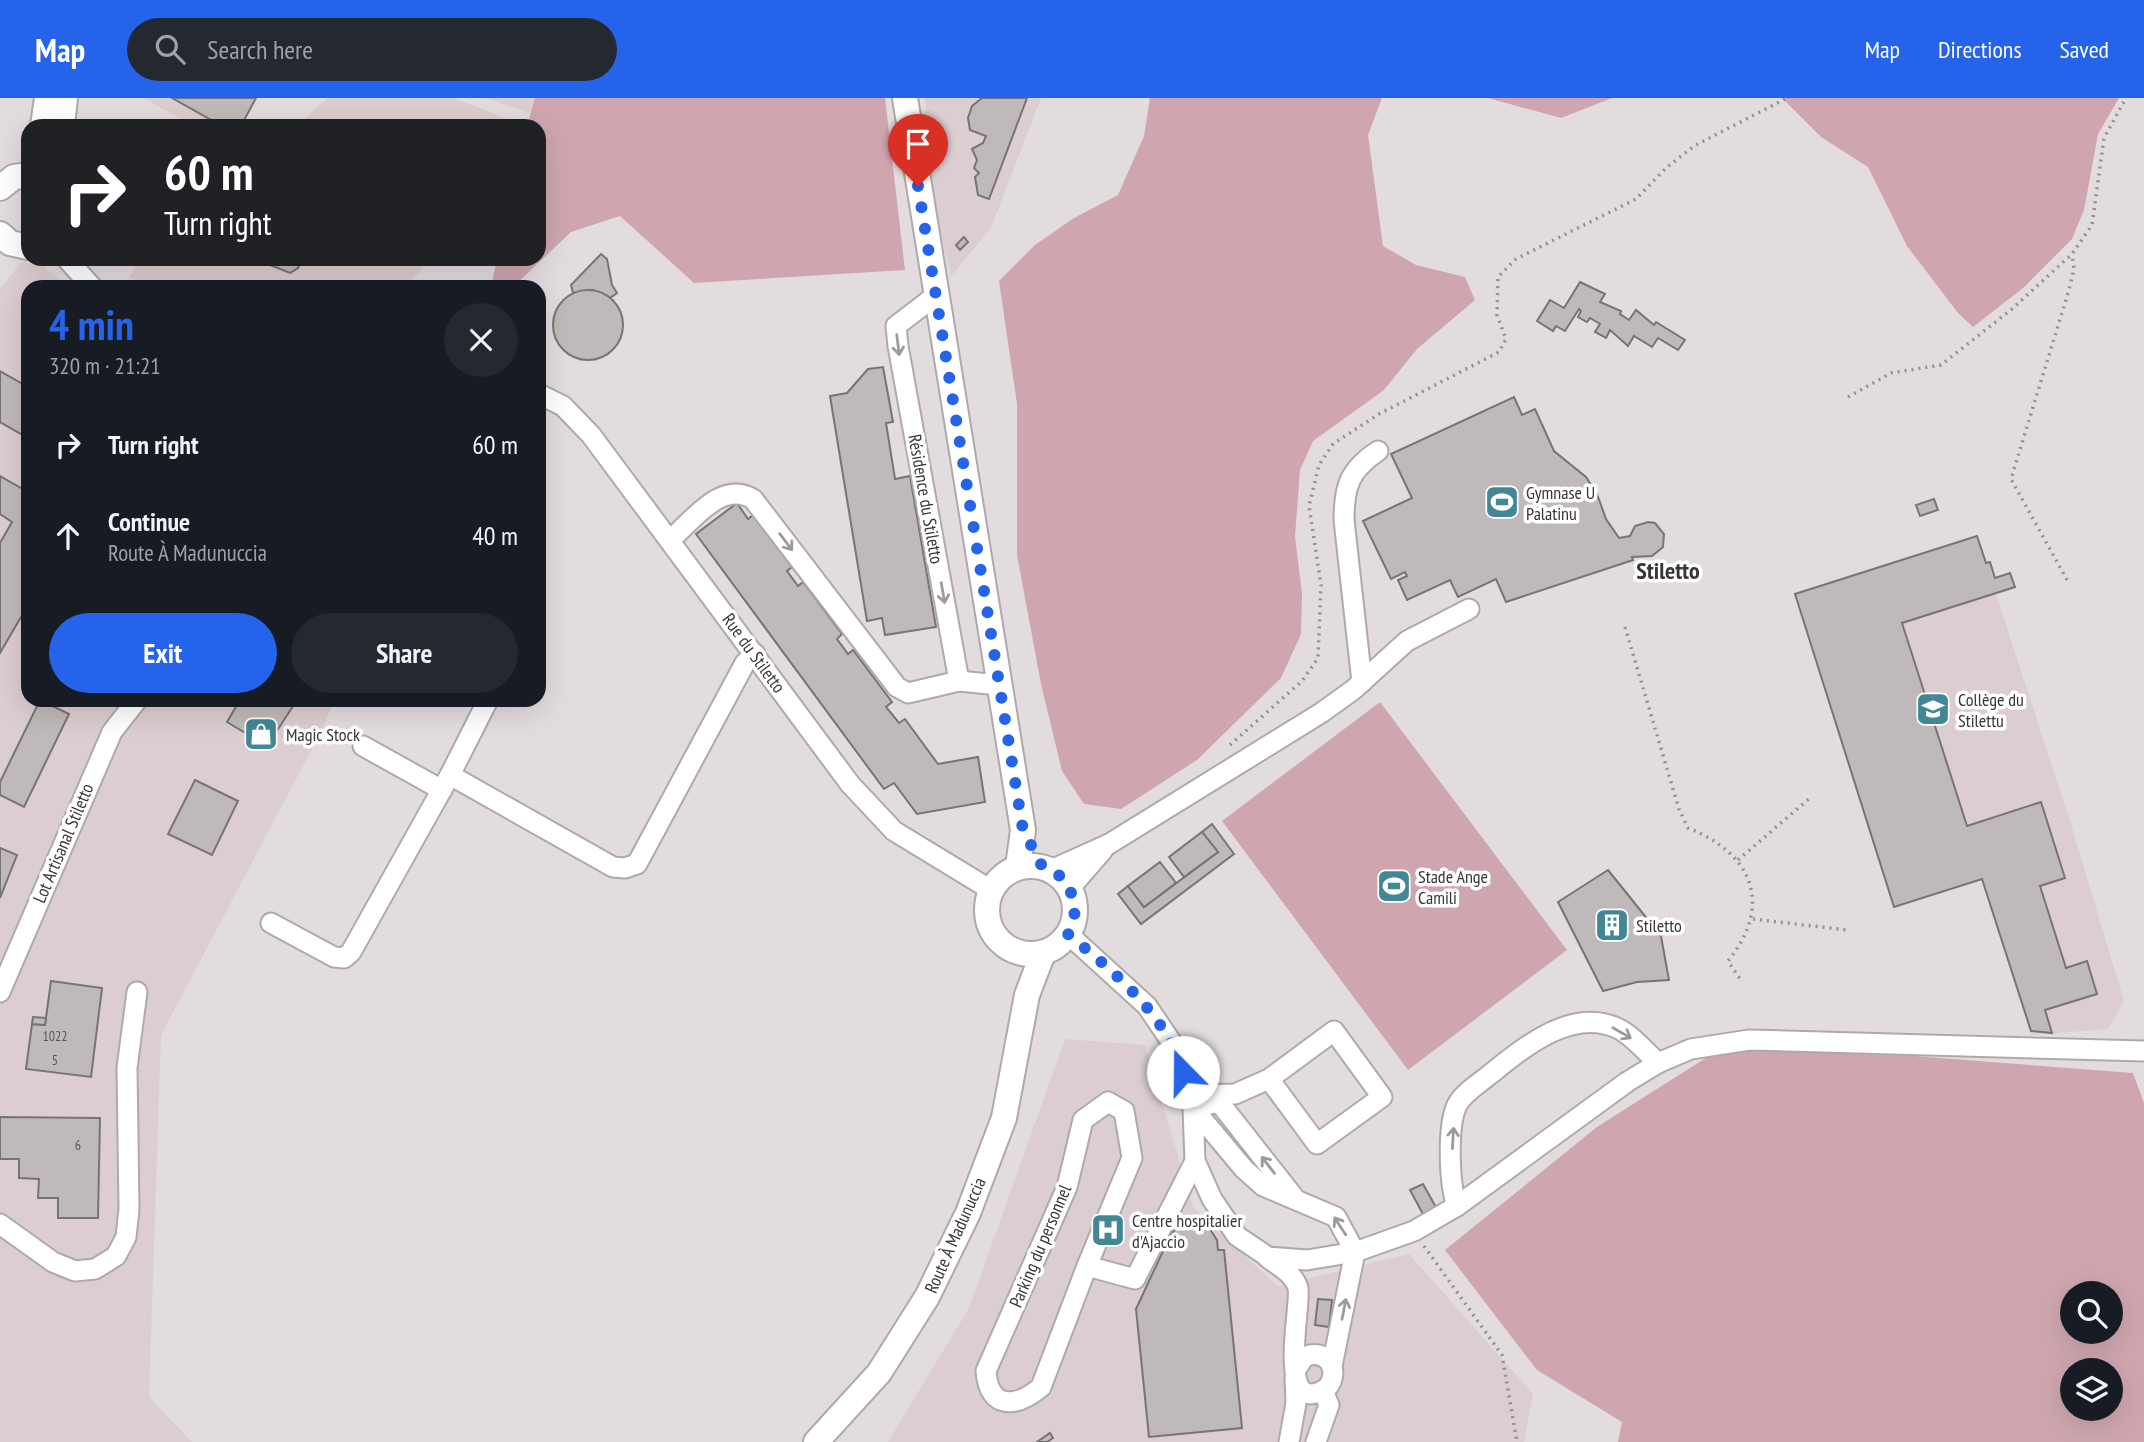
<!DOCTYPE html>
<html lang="en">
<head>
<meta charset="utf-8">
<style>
  :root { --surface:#171b24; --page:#242831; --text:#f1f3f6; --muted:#9ea1a6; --accent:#2563eb }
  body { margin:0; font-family:"PT Sans Narrow",sans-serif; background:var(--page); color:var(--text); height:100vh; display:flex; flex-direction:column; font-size:26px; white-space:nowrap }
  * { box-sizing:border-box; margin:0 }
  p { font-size:23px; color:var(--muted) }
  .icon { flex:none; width:38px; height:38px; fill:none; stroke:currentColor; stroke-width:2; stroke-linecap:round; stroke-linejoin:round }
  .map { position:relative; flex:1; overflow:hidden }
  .panel { position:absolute; left:21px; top:182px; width:525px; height:427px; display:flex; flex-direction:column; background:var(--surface); border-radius:21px; box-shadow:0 7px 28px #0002 }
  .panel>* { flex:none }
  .top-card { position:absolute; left:21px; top:21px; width:525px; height:147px; border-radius:21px; box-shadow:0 7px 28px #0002; background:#202124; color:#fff; overflow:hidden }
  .fabs { position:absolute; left:2060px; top:1183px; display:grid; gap:14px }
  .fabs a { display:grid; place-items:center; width:63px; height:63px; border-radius:50%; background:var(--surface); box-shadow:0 7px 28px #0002; font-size:35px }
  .pin { position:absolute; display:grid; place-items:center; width:60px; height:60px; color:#fff; margin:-72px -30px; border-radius:50% 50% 50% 0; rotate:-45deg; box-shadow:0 0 7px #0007 }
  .pin .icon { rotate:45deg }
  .me { position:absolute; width:77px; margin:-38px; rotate:338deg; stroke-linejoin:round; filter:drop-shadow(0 0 5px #0008) }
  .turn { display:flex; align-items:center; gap:24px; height:147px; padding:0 28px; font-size:32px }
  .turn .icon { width:91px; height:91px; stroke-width:2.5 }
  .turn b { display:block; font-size:49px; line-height:60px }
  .round { display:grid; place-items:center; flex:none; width:74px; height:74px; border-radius:37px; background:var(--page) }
  .overview { display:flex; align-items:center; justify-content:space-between; height:119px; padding:0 28px }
  h1 { font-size:42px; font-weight:700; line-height:52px; color:var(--accent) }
  .primary-button { display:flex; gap:14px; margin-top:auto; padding:14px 28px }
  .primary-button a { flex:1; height:80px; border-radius:42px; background:var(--accent); color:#fff; font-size:28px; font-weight:700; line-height:80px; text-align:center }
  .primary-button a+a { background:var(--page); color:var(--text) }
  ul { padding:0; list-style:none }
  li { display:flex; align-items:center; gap:21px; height:91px; padding:0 28px }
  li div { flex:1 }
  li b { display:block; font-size:26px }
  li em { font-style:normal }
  header { display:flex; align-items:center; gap:42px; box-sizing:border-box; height:98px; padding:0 35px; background:var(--accent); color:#fff }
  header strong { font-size:33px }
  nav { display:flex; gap:38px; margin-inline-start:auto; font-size:24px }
  .search { width:490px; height:63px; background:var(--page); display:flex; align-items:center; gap:18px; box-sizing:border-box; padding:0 24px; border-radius:38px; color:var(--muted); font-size:26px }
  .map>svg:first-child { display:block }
  .built { fill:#dccdd0 }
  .green { fill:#cfa6af; fill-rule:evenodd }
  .building { fill:#bfb9ba; stroke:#797374; stroke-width:2 }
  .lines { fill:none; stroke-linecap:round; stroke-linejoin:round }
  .minor-casing { stroke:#afa9aa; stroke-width:23 }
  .major-casing { stroke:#afa9aa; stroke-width:28 }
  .path { stroke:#958f91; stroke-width:3.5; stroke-dasharray:2 5; stroke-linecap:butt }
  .minor { stroke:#fff; stroke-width:19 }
  .major { stroke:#fff; stroke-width:24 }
  .oneway { stroke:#9c9a9a }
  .route { stroke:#2563eb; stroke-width:12; stroke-dasharray:0 21.6 }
  .labels { text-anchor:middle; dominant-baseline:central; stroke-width:7; stroke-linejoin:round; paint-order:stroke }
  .number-label { font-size:14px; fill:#5a5657 }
  .poi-label { font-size:18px; fill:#383536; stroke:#fff; text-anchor:start }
  .street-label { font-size:18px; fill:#383536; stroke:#fff }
  .district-label { font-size:24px; font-weight:bold; fill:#383536; stroke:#fff }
</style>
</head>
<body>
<header>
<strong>Map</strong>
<div class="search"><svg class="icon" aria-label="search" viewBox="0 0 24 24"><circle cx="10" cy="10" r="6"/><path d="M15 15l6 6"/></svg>Search here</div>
<nav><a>Map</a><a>Directions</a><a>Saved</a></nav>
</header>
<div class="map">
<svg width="2144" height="1344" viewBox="0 0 2144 1344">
  <rect width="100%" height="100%" fill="#e3dcde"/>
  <!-- built -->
  <g class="built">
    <path d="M143 0H256L241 28H222L208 20 203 28H194Z"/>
    <path d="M328 0H454L500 18 512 28H296Z"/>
    <path d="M484 0H535L530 15Z"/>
    <path d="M925 0H1041L991 130 951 178 934 109Z"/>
    <path d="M140 161H432L404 189H163L129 180Z"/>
    <path d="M22 164 44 169 69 189H28V602H334L322 632 161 937 149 1299 192 1344H0V190Z"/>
    <path d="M1977 438 2071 726 2124 903 2108 931 2031 937 1982 781 1894 809 1795 496Z"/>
    <path d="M1065 941 1145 947 1193 1109 1277 1188 1409 1156 1533 1296 1524 1344H888L969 1210Z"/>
  </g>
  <!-- green -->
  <g class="green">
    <path d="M535 0H885L905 172 694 185 620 118 571 134 513 189H491L497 161H539V28H527Z"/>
    <path d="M1150 0H1382L1368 37 1383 148 1416 167 1465 179 1475 202 1417 251 1384 292 1313 343 1300 372 1295 439 1302 495 1301 536 1281 580 1197 662 1121 711 1084 706 1062 673 1041 586 1017 457V306L999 183 1035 147 1074 120 1118 97 1144 38Z"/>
    <path d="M1488 0H1612L1561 20Z"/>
    <path d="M1782 0H2119L2098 36 2084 112 2072 141 2023 190 1973 229 1958 215 1907 148 1868 69 1821 39Z"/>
    <path d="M1380 604 1567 852 1408 972 1222 723Z"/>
    <path d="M1731 944 2133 975 2144 1005V1344H1618L1622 1324 1537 1272 1445 1152 1597 1029ZM2072 1195H2110V1234H2072ZM2072 1272H2110V1311H2072Z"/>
  </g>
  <!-- building -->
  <g class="building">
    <path d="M172 0H256L241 28H222Z"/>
    <path d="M982 0H1027L989 101 978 97 975 79 979 75 974 70 977 62 972 51 983 45 986 38 970 32 968 20 972 8Z"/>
    <path d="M964 139 968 144 960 152 956 147Z"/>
    <path d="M601 156 607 161 612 187 617 195 610 200 593 192 573 195 571 187Z"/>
    <path d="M255 161H302L298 170 290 175Z"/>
    <path d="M1580 184 1605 196 1600 204 1621 213 1620 216 1629 222 1636 212 1654 227 1656 224 1685 242 1678 252 1658 240 1652 249 1634 238 1628 248 1610 232 1606 240 1595 234 1600 226 1590 220 1587 224 1578 219 1581 213 1579 211 1565 233 1556 228 1553 233 1537 223 1550 202 1564 210Z"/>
    <circle cx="588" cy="227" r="35"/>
    <path d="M883 269 893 324 886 325 895 381 910 378 936 529 885 537 882 520 867 523 830 298 847 295 868 271Z"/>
    <path d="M0 273 28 289V340L0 324Z"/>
    <path d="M1514 299 1522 317 1535 311 1554 353 1586 379 1597 396 1606 421 1619 440 1630 438 1635 428 1648 424 1655 425 1664 436 1663 449 1652 458 1632 459 1633 462 1506 504 1496 481 1458 499 1450 482 1407 502 1398 482 1407 478 1405 474 1391 481 1363 423 1412 400 1391 356Z"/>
    <path d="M0 378 28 394V507L0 555V445L12 424 0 416Z"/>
    <path d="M1934 401 1938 412 1920 418 1916 407Z"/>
    <path d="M737 405 748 421 753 417 792 469 787 473 798 488 803 484 842 536 837 541 848 556 853 552 892 604 886 609 899 625 905 621 938 666 978 659 985 704 917 716 894 685 884 691 696 436Z"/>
    <path d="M1977 438 1986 465 1990 464 1995 480 2010 475 2015 489 1902 525 1967 728 2041 704 2065 780 2040 788 2066 870 2087 863 2097 896 2045 912 2052 935 2031 933 1982 781 1894 809 1795 496Z"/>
    <path d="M40 602 69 616 24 709 0 697V684Z"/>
    <path d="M240 602H297L267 648 227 624Z"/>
    <path d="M195 682 238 703 212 757 168 736Z"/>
    <path d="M1212 726 1234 756 1141 826 1118 796 1128 788 1144 809 1218 754 1202 734Z"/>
    <path d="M1202 734 1218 754 1184 779 1169 759Z"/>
    <path d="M0 750 17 757 0 800Z"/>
    <path d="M1160 764 1176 785 1144 809 1128 788Z"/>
    <path d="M1608 772 1661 838 1669 882 1637 884 1603 893 1558 804Z"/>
    <path d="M51 883 102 890 91 979 26 971 32 926 45 927Z"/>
    <path d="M33 919 46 920 45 927 32 926Z"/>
    <path d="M0 1019 100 1020 98 1120H58V1100H38L39 1081 19 1080V1061H0Z"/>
    <path d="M1423 1086 1437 1111 1424 1118 1410 1092Z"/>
    <path d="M1197 1123 1208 1128 1217 1142 1218 1152H1224L1242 1330 1149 1339 1136 1211 1170 1138 1177 1129Z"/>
    <path d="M1318 1201 1332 1202 1329 1229 1315 1227Z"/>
    <path d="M1050 1335 1053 1340 1047 1344H1037Z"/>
  </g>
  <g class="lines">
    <!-- minor casing -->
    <g class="minor-casing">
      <g id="minor">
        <path d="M67 161 92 189"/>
        <path d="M935 198 896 228 898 248 959 583 999 587"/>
        <path d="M539 296 563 308 591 337 850 686 894 733 991 792"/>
        <path d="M671 441C694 421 722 382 753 401L897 589 908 595 959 583"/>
        <path d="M1362 584 1344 422C1344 389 1349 372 1378 353"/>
        <path d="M363 648 442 692"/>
        <path d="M450 677 613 769 625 770 637 766 745 565 755 556"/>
        <path d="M1051 772 1109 746 1321 615 1353 592 1407 543 1469 511"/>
        <path d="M1070 790 1103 752"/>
        <path d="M271 825 334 859 344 860 351 854 450 677 488 602"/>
        <path d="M1068 836 1147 908 1176 951 1193 1010 1195 1063 1212 1101 1237 1138 1268 1159 1307 1162 1355 1154 1336 1119 1263 1088 1244 1071 1193 1010"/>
        <path d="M0 894 112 634 137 602"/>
        <path d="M1190 997 1235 996 1269 981 1334 933 1382 999 1317 1046 1269 981"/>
        <path d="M1201 1008 1219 1004 1293 1098"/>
        <path d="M1457 1108C1449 1086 1447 1028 1457 1007 1463 995 1477 987 1488 978 1522 951 1570 909 1617 930 1632 937 1645 953 1658 965"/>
        <path d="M0 1126 53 1164 75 1173 95 1171 116 1158 126 1139 129 1111 127 970 137 894"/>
        <path d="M1268 1160C1279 1168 1294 1176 1298 1190 1302 1207 1274 1323 1327 1290 1342 1272 1326 1249 1304 1259L1295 1273"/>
        <path d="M1087 1168 1041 1289C1016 1310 989 1312 986 1273L1067 1089 1083 1022 1108 1004 1124 1013 1132 1060 1087 1168 1135 1181 1195 1063"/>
        <path d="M1332 1268 1355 1154 1414 1133 1457 1108 1627 984 1658 965 1691 951 1749 942 2144 953"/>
        <path d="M1289 1344 1296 1305 1295 1279"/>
        <path d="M1316 1344 1329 1307 1323 1293"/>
      </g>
    </g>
    <!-- major casing -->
    <g class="major-casing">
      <g id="major">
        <path d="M905 0 1023 732 1018 769"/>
        <path d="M43 28 47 0"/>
        <path d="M62 28 65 0"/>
        <path d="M0 90 14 79 28 77"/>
        <path d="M0 136 10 145 28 149"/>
        <circle cx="1031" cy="812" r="44"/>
        <path d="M816 1344 879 1275 927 1199 968 1115 1004 1020 1027 897 1043 855"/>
      </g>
    </g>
    <!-- path -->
    <g class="path">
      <path d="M1848 299 1891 275 1941 267 2012 211 2072 156 2092 127 2104 40 2126 0"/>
      <path d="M2067 482 2011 381 2069 192 2074 171 2072 156"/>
      <path d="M1625 529 1679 711 1688 730C1752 755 1774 806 1728 863L1742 884"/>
      <path d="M1230 647 1302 583 1318 560 1321 487 1309 408 1319 367 1333 346 1379 316 1499 254 1506 241 1497 217 1498 179 1516 161 1636 101 1666 70 1694 48 1787 0"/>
      <path d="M1738 762 1811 699"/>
      <path d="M1753 821 1847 832"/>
      <path d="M1424 1148 1502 1257 1517 1344"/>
    </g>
    <!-- minor -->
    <use href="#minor" class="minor"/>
    <!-- major -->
    <use href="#major" class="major"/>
  </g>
  <!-- one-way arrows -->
  <defs><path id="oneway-shaft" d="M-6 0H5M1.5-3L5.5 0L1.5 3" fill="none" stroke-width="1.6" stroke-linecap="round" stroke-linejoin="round" transform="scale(1.75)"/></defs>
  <g class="oneway">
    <use href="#oneway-shaft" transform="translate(898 247) rotate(83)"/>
    <use href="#oneway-shaft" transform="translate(786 444) rotate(53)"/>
    <use href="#oneway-shaft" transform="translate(943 495) rotate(80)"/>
    <use href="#oneway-shaft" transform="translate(1622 935) rotate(30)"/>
    <use href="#oneway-shaft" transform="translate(1453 1040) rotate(-87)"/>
    <use href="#oneway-shaft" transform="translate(1268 1067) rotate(-128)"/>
    <use href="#oneway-shaft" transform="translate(1340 1128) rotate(-123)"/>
    <use href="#oneway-shaft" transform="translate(1344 1211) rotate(-79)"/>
  </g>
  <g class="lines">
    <!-- route -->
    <path class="route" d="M918 88 1023 732 1042 768 1062 779 1070 790 1075 814 1068 836C1114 874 1165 915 1183 974"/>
  </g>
  <!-- icons -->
  <defs>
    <g id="stadium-square" transform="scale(1.75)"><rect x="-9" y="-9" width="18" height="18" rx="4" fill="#438796" stroke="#fff"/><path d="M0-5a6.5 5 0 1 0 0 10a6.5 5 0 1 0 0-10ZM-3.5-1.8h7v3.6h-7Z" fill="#fff"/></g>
    <g id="school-square" transform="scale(1.75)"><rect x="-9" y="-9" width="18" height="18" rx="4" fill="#438796" stroke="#fff"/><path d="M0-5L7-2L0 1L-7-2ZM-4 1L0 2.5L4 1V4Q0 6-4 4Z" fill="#fff"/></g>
    <g id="shop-square" transform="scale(1.75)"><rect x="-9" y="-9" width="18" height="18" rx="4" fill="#438796" stroke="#fff"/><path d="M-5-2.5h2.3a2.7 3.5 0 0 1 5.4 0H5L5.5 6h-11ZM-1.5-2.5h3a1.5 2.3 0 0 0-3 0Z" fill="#fff"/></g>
    <g id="building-square" transform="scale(1.75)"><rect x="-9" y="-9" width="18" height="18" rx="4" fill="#438796" stroke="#fff"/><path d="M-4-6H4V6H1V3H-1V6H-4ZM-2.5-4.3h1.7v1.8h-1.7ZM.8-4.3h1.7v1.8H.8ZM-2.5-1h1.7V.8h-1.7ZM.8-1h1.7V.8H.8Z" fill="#fff"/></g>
    <g id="hospital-square" transform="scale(1.75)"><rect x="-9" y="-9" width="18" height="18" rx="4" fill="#438796" stroke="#fff"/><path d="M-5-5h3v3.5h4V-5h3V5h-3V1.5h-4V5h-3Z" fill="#fff"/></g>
  </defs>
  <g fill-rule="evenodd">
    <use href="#stadium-square" x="1502" y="404"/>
    <use href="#school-square" x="1933" y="611"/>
    <use href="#shop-square" x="261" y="636"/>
    <use href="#stadium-square" x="1394" y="788"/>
    <use href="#building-square" x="1612" y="827"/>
    <use href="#hospital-square" x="1108" y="1132"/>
  </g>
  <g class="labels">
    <!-- number labels -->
    <g class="number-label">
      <text x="55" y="938">1022</text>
      <text x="55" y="962">5</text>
      <text x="78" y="1047">6</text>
    </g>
    <!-- poi labels -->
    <g class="poi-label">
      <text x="1526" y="394">Gymnase U<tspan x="1526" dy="21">Palatinu</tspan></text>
      <text x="1958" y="601">Collège du<tspan x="1958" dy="21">Stilettu</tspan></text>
      <text x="286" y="636">Magic Stock</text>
      <text x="1418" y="778">Stade Ange<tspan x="1418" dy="21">Camili</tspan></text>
      <text x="1636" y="827">Stiletto</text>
      <text x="1132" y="1122">Centre hospitalier<tspan x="1132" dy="21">d'Ajaccio</tspan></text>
    </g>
    <!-- street labels -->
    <g class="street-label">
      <text transform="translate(926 401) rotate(80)">Résidence du Stiletto</text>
      <text transform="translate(754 555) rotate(54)">Rue du Stiletto</text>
      <text transform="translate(63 745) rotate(-67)">Lot Artisanal Stiletto</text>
      <text transform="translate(955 1137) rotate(-66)">Route À Madunuccia</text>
      <text transform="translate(1040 1148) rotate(-67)">Parking du personnel</text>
    </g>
    <!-- district labels -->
    <g class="district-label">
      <text x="1668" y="472">Stiletto</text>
    </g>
  </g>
</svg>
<div class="fabs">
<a><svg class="icon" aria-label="search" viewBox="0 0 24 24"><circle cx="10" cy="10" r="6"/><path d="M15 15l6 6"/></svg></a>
<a><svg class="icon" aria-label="layers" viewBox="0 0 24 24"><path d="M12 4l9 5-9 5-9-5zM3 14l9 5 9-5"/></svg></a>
</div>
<div class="pin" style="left:918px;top:88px;background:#d93025"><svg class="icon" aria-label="arrive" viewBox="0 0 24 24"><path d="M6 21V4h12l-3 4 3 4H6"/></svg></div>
<svg class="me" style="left:1183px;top:974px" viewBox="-20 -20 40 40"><circle r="19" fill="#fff"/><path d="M0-13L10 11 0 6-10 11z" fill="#2563eb"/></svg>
<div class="top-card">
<div class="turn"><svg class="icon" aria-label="right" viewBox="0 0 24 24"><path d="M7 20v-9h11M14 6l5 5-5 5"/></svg><div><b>60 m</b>Turn right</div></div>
</div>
<section class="panel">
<div class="overview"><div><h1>4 min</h1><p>320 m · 21:21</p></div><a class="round"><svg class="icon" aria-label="close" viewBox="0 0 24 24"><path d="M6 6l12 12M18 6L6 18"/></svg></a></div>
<ul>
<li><svg class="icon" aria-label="right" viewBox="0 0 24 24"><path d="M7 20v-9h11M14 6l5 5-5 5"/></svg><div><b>Turn right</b></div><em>60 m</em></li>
<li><svg class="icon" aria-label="ahead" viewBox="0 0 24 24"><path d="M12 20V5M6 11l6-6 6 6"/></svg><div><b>Continue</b><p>Route À Madunuccia</p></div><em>40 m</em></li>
</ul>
<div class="primary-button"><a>Exit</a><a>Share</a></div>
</section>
</div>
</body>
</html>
